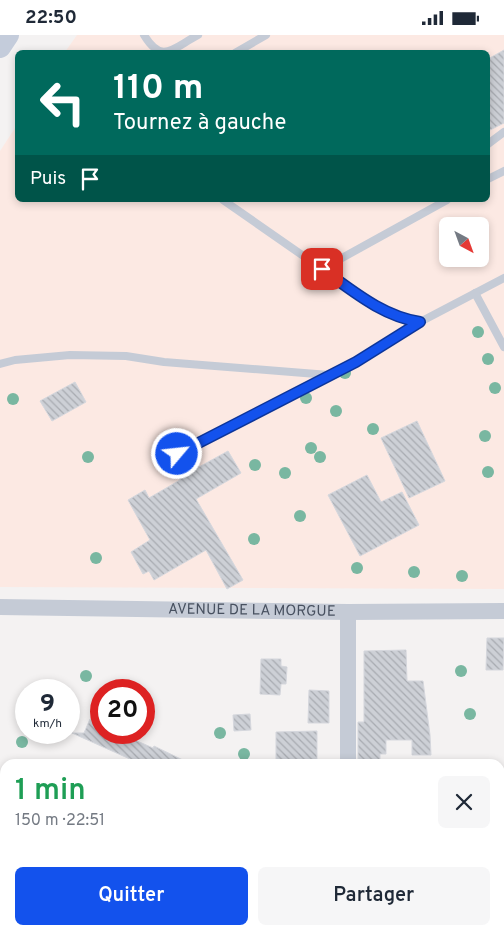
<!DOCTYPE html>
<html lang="fr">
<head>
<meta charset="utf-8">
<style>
  :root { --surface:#fff; --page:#f6f6f7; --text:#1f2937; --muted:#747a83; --accent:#1352ed }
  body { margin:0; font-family:Overpass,sans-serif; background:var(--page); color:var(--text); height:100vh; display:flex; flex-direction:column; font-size:19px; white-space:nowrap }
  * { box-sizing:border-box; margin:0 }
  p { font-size:16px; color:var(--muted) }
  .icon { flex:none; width:28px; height:28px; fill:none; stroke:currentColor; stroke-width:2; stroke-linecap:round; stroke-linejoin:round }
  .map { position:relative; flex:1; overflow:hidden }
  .drawer { position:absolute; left:0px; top:724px; width:505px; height:176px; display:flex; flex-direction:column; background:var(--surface); border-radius:15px 15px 0 0; box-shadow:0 2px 8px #0003 }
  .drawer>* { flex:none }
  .guide { position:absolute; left:15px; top:15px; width:475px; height:152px; border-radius:8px; box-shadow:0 2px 8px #0003; background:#00695c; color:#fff; overflow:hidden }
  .needle { width:32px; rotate:139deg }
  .controls { position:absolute; left:439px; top:182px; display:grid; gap:10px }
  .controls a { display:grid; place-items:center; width:50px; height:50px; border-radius:8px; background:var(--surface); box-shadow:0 2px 8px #0003; font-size:25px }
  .speed { position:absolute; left:15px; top:644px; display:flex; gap:10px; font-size:25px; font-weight:700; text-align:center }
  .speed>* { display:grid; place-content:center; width:65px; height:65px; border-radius:50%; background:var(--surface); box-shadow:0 2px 8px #0003; line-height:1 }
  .speed small { font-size:12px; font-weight:400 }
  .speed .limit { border:8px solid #d22; background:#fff; color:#111 }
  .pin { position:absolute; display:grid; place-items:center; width:42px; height:42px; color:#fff; margin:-21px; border-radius:10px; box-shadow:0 2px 8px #0006 }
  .me { position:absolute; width:55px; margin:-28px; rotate:62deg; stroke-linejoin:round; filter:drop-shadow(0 0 4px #0008) }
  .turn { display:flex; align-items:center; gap:18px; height:105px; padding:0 15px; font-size:22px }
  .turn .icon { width:65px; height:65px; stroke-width:2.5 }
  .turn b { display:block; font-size:35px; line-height:42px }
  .then { display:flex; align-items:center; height:48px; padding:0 15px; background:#0003; gap:10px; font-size:19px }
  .round { display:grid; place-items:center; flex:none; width:52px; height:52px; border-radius:8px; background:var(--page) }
  .overview { display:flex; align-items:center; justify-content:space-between; height:85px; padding:0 15px }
  h1 { font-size:30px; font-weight:600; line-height:38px; color:#1e9e55 }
  .button { display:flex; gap:10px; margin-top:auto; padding:10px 15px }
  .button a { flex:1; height:58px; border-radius:8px; background:var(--accent); color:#fff; font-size:20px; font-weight:600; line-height:58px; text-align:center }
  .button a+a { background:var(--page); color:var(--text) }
  .status { display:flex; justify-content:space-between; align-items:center; height:35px; padding:0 25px; background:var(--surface); direction:ltr }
  .status svg { height:14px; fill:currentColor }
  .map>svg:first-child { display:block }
  .medical { fill:#fce9e3; fill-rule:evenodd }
  .building { fill:url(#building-back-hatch); stroke:#d5d7dd }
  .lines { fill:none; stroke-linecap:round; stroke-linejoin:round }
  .service { stroke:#c5cbd6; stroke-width:8 }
  .minor { stroke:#c5cbd6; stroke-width:16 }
  .secondary { stroke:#c4ccdb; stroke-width:22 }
  .tree { fill:#79b7a1 }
  .route-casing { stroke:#0c359a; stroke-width:12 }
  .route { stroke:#1352ed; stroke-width:9 }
  .labels { text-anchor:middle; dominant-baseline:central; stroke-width:4; stroke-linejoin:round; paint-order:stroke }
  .street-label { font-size:15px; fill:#485160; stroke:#fff }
</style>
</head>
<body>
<div class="status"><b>22:50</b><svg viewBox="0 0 49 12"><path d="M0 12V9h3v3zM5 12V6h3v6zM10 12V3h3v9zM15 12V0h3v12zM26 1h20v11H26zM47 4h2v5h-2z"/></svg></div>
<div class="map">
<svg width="504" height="899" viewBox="0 0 504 899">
  <defs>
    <pattern id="building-back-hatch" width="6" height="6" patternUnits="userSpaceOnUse" patternTransform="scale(1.25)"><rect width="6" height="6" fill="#cdd0d6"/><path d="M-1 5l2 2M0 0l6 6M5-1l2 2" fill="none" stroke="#a8abb1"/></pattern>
  </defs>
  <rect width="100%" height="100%" fill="#f4f2f2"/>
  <!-- medical -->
  <path class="medical" d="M77 0H504V554L0 552V116L17 90 18 165H488V18L65 17ZM448 191H480V224H448Z"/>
  <!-- building -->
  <g class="building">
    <path d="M504 15V88L488 96V24Z"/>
    <path d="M75 347 86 367 52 386 40 366Z"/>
    <path d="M417 386 445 446 409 463 381 403Z"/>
    <path d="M228 416 241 438 196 464 243 545 227 554 206 515 154 545 149 536 143 539 131 517 150 505 128 465 145 455 149 463 180 445 174 434 194 423 199 432Z"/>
    <path d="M367 440 381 467 402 457 419 490 360 521 328 460Z"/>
    <path d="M487 603H504L503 635H486Z"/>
    <path d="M406 615 407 646H423L430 700 431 720H412V705H386V719H380V729H358V687H364V616Z"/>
    <path d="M261 624H281V631L287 632 286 649H281L280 660 260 659Z"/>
    <path d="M309 655 329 656V688H308Z"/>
    <path d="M250 679 251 695 234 696 233 680Z"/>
    <path d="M90 684 101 689V698H119L153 713 154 711 191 729H141L72 698H84Z"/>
    <path d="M317 696V729H276V697Z"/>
  </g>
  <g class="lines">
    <!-- service -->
    <g class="service">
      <path d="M144 0C162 30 173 13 198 0"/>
      <path d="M235 18 266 0"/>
      <path d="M488 109 504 97"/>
      <path d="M488 144 504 136"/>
      <path d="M223 165 381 275 401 284 420 287 504 243"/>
      <path d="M322 234 447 165"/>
      <path d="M475 258 504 312"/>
      <path d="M0 329 15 325 70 320 126 321 164 327 329 340 357 327 420 287"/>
      <path d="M177 419 329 340"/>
    </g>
    <!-- minor -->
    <g class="minor">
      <path id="s1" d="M0 572 348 577 504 576"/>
      <path d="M348 577V729"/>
      <path d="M414 895 415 899"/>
    </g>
    <!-- secondary -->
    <path class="secondary" d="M0 12 8 0"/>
  </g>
  <!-- trees -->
  <g class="tree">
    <circle cx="478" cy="297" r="6"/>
    <circle cx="488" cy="324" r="6"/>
    <circle cx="345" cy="338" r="6"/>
    <circle cx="495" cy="353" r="6"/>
    <circle cx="306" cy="363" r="6"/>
    <circle cx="13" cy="364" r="6"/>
    <circle cx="336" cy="376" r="6"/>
    <circle cx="373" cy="394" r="6"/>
    <circle cx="485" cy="401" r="6"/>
    <circle cx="311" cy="413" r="6"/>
    <circle cx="88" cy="422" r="6"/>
    <circle cx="320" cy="422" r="6"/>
    <circle cx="255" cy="430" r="6"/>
    <circle cx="488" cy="437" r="6"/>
    <circle cx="285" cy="438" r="6"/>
    <circle cx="300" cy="481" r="6"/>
    <circle cx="254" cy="504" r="6"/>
    <circle cx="96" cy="523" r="6"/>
    <circle cx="357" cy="533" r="6"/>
    <circle cx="414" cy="537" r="6"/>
    <circle cx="462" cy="541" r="6"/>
    <circle cx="461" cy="636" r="6"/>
    <circle cx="86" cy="641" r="6"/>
    <circle cx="470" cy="679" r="6"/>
    <circle cx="220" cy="698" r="6"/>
    <circle cx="22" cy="707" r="6"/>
    <circle cx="244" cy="719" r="6"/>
  </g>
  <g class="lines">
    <!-- route casing -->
    <g class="route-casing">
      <path id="route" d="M177 419 356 327 420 287C382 281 353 256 322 234"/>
    </g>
    <!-- route -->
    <use href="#route" class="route"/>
  </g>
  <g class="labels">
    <!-- street labels -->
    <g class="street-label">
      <text stroke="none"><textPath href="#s1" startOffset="252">AVENUE DE LA MORGUE</textPath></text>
    </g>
  </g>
</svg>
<div class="controls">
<a><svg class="needle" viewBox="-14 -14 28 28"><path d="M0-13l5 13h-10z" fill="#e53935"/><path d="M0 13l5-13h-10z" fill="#747a83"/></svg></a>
</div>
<div class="speed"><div>9<small>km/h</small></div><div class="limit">20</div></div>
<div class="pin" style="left:322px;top:234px;background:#d93025"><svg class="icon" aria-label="arrive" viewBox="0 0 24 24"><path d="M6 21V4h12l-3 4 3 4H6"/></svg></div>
<svg class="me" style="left:177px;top:419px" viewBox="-20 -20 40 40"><circle r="17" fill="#1352ed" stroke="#fff" stroke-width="3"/><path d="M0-11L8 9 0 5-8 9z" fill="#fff"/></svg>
<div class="guide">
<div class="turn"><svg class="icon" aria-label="left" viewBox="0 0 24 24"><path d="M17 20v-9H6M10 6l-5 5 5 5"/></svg><div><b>110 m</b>Tournez à gauche</div></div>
<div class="then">Puis<svg class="icon" aria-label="arrive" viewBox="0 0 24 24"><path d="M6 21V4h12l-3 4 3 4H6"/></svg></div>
</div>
<section class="drawer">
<div class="overview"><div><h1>1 min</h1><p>150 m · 22:51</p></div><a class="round"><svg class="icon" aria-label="close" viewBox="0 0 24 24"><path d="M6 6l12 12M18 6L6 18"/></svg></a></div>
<div class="button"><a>Quitter</a><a>Partager</a></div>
</section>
</div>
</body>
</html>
